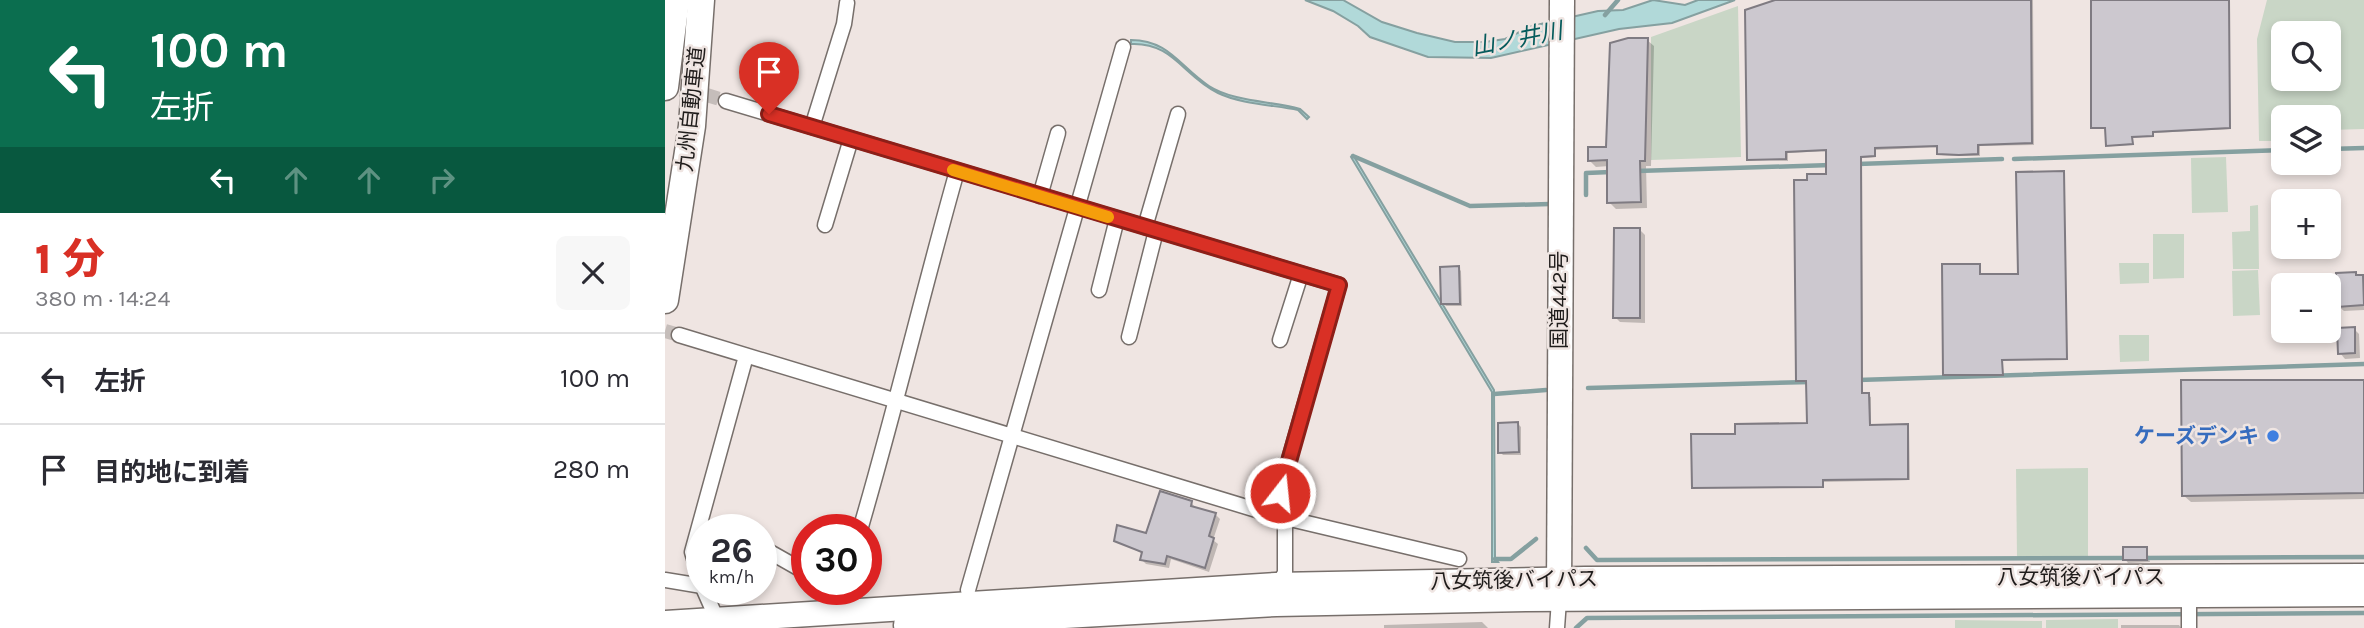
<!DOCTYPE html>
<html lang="ja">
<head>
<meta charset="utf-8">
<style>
  :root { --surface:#fff; --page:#f7f7f7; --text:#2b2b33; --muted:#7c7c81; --line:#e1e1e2; --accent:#d93025 }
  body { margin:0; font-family:Karla,"Noto Sans JP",sans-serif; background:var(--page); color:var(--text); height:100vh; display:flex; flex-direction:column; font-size:26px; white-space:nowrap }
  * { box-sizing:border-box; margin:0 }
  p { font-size:23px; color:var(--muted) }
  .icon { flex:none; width:38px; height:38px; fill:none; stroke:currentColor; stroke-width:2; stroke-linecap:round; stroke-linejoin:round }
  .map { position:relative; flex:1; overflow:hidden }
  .panel { display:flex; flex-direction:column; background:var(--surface); width:665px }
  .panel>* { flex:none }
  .banner { background:#0b6e4f; color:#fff; overflow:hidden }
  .controls { position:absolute; left:1606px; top:21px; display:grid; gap:14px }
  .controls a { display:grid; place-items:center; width:70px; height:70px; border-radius:10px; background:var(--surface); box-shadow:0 4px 10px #0003; font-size:35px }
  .speed { position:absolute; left:21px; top:514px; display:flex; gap:14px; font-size:35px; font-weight:700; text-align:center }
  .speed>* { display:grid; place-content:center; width:91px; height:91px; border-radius:50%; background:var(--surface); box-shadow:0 4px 10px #0003; line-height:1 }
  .speed small { font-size:18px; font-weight:400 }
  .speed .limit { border:10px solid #d22; background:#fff; color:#111 }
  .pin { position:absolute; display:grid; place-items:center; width:60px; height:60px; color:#fff; margin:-72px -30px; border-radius:50% 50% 50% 0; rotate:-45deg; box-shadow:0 0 7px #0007 }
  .pin .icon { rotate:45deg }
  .me { position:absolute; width:77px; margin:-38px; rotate:16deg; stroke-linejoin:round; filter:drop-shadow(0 0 5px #0008) }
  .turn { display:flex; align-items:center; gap:24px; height:147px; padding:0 35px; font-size:32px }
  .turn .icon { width:91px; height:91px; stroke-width:2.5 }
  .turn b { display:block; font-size:49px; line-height:60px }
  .lanes { display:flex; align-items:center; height:66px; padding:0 35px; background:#0003; justify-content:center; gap:35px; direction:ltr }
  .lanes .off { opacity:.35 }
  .round { display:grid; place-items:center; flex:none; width:74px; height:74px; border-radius:10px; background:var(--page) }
  .summary { display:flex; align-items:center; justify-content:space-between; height:119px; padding:0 35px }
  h1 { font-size:42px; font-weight:800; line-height:52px; color:var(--accent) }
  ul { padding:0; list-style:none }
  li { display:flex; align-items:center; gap:21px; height:91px; padding:0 35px; border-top:2px solid var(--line) }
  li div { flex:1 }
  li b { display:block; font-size:26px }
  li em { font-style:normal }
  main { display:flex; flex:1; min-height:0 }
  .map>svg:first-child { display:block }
  .green { fill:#c9d6c6; fill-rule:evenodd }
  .water { fill:#b1d9d9; stroke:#85a0a0; stroke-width:2 }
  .shadow { fill:#0003 }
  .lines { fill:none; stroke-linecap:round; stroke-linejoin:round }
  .stream { stroke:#85a0a0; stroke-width:4.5 }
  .building { fill:#ccc8cf; stroke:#7f7b82; stroke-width:2 }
  .minor-tunnel { stroke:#c5bdba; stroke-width:14; stroke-dasharray:14 7; stroke-linecap:butt }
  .minor-casing { stroke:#776f6b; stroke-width:17 }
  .trunk-casing { stroke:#776f6b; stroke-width:27 }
  .motorway-casing { stroke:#776f6b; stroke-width:29 }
  .minor { stroke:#fff; stroke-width:14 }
  .trunk { stroke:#fff; stroke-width:24 }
  .motorway { stroke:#fff; stroke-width:26 }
  .route-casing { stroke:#8d1f18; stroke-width:18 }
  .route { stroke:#d93025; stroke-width:12 }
  .slow { stroke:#f59e0b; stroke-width:12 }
  .shop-dot { fill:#3f7fe0; stroke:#efe5e2; stroke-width:2.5 }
  .labels { text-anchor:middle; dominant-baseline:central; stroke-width:5; stroke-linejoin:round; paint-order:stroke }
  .street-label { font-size:21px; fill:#1f1c1b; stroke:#efe5e2 }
  .shop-label { font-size:21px; font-weight:bold; fill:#366cbe; stroke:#efe5e2; text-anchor:end }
  .water-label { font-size:23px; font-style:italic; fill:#055b5c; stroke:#efe5e2 }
</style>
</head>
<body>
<main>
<section class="panel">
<div class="banner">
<div class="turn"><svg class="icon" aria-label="left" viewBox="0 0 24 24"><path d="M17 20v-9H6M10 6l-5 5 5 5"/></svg><div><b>100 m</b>左折</div></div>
<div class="lanes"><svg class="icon" aria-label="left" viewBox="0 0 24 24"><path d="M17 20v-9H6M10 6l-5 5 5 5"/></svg><svg class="icon off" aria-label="ahead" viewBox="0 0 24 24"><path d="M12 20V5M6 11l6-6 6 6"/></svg><svg class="icon off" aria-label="ahead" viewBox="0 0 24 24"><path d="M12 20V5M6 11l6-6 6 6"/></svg><svg class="icon off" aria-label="right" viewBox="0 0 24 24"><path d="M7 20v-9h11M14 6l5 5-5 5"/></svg></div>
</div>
<div class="summary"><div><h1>1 分</h1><p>380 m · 14:24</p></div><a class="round"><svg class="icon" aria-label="close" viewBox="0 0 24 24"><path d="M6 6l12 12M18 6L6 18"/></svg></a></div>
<ul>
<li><svg class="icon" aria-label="left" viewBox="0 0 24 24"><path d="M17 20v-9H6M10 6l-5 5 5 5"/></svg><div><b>左折</b></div><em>100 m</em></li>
<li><svg class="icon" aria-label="arrive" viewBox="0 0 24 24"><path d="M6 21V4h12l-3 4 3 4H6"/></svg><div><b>目的地に到着</b></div><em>280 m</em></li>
</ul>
</section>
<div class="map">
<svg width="1699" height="628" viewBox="0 0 1699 628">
  <rect width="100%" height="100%" fill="#efe5e2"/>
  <!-- green -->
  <g class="green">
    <path d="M1602 0H1699V129L1664 130V117H1619V141H1594L1592 39ZM1664 33V79H1619V33Z"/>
    <path d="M1073 6 1076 157 986 160V37Z"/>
    <path d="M1561 157 1563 212 1527 213 1526 158Z"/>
    <path d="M1593 205 1594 269H1568L1567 232 1585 231V206Z"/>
    <path d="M1488 234H1519V278L1488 279Z"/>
    <path d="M1454 263H1484V283L1455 284Z"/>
    <path d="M1593 270 1595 315 1568 316 1567 271Z"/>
    <path d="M1454 335H1484V361L1455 362Z"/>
    <path d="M1423 468V557H1352L1351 469Z"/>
    <path d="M1453 619V628H1381V620Z"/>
    <path d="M1290 620 1377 621V628H1290Z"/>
  </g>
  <!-- water -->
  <g class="water">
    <path d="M640 0H678L717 22 752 33 790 42H820L840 39 867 26 933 11 958 10 988 0 1020 5 1033 0H1070L1007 23 954 29 826 58 763 57 705 37 693 26 668 11Z"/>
    <path d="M466 40C504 40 515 67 544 86 569 102 607 101 635 109L644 117 642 119 633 110C608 105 576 104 553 93 518 76 508 42 466 44Z"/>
    <path d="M688 155 829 390 830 558 833 562H827V392L686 157Z"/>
  </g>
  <!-- shadow -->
  <g class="shadow">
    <path d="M1112 0H1368L1369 145 1315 146V156H1297L1276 155 1274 147 1211 150V157L1197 158 1198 395 1206 397V427L1244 428 1245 480 1159 482V488H1029L1072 435 1144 425 1143 383 1133 381 1143 182 1163 175V151L1123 153V161L1084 159Z"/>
    <path d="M1427 0H1564L1565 129 1488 133V136L1468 138V145L1444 146 1442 128H1428Z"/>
    <path d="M982 40 989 46 986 166H981L982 208 951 209 944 202V166L931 167 924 160 943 149Z"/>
    <path d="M1398 173 1402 359 1338 360V375H1281L1315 265 1316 276H1355Z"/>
    <path d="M975 230 980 235V323L955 322 950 317Z"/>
    <path d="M793 268 796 271 797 306H781L778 303Z"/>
    <path d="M1698 276 1699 310 1679 311 1673 306Z"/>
    <path d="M1689 329 1694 334 1695 358 1680 359 1675 353Z"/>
    <path d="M1699 382V499L1526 502 1518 495Z"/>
    <path d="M853 424 856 427V455H838L835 452Z"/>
    <path d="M526 502 531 509 550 514 555 519 548 540 553 544 544 572 506 559 504 568 481 564 477 560 478 554 451 540 483 536Z"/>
    <path d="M1481 548 1485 562 1463 563 1460 559Z"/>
    <path d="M817 622 823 628H719V625Z"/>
    <path d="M1456 625H1514L1516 628H1456Z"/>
  </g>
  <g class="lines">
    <!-- stream -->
    <g class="stream">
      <path d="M940 15 953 0"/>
      <path d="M1664 149 1699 148"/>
      <path d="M688 156 805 206 885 204"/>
      <path d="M1349 159 1619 150"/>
      <path d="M1193 164 1337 159"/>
      <path d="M972 171 1166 165"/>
      <path d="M921 195V173L946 172"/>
      <path d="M1193 380 1699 364"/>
      <path d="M923 388 1145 382"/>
      <path d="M829 394 881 390"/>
      <path d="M921 548 932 560 1461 558"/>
      <path d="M1477 558 1699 557"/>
      <path d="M830 559H846L871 539"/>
      <path d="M911 628 922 618 1699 613"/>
    </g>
  </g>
  <!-- building -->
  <g class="building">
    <path d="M1110 0H1366L1367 143 1313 145V154L1294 155 1272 154V146L1210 148V156L1196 157 1197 393H1204L1205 425 1243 424V479L1158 480V487L1027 488 1026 434H1070V424L1142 423 1141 381H1131L1129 180H1142V174H1161V150L1121 152V159L1082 160 1080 10Z"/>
    <path d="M1426 0H1564L1565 128 1488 132V136L1467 137 1468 144 1441 146 1440 128H1426Z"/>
    <path d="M963 38H983L980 161H975L976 202 942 203V160L923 161V147H941L945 43Z"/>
    <path d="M1399 171 1402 359 1337 360 1338 375H1278L1277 264H1315V274H1353L1351 172Z"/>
    <path d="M949 228H975V318H948Z"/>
    <path d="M794 266 795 304H776L775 267Z"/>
    <path d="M1691 272V275H1698L1699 305 1672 307 1671 273Z"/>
    <path d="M1690 327V353L1673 354 1672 328Z"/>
    <path d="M1516 380H1699V493L1517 496Z"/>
    <path d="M853 422 854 452 833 453V423Z"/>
    <path d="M495 491 527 501 526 506 551 513 544 536 549 538 540 568 502 556 500 564 475 560 477 552 449 541 452 525 481 533Z"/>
    <rect x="1458" y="547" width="24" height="13"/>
  </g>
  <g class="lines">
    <!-- minor-tunnel -->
    <g class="minor-tunnel">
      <path d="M0 82 61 101"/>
      <path d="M0 331 14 335"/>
    </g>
    <!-- minor casing -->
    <g class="minor-casing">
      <g id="minor">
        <path d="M61 101 674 285 608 515"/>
        <path d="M147 127 179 24 182 3"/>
        <path d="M375 196 393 133"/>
        <path d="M160 225 186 139"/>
        <path d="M480 227 513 114"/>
        <path d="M434 290 452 219"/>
        <path d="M14 335 608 515 794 559"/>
        <path d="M464 337 491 231"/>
        <path d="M615 340 636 274"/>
        <path d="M195 530C230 411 258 291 292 171"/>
        <path d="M96 547 142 573"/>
        <path d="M0 580 37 586"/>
        <path d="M37 585 27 552 81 356"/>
        <path d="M611 587 620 573V518"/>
        <path d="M39 590 54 624"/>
        <path d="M178 590V612"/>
        <path d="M303 590 458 47"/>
        <path d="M1524 595V628"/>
        <path d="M892 628 894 600"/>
      </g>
    </g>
    <!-- trunk casing -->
    <g class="trunk-casing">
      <g id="trunk">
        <path d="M894 594 897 0"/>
        <path d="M0 623 611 585 920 579 1699 576"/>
        <path d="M241 625 611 604 861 599 1699 594"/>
      </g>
    </g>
    <!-- motorway casing -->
    <g class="motorway-casing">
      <g id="motorway">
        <path d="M0 87 11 0"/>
        <path d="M0 300 27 126 36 0"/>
      </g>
    </g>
    <!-- minor -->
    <use href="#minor" class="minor"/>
    <!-- trunk -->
    <use href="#trunk" class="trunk"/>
    <!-- motorway -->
    <use href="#motorway" class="motorway"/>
  </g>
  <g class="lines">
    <!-- route casing -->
    <g class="route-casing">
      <path id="route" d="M104 114 674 285 615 493"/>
    </g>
    <!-- route -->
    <use href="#route" class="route"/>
    <!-- slow -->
    <path class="slow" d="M288 170 443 217"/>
  </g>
  <!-- markers -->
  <circle class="shop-dot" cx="1608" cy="436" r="7"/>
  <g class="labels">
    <!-- street labels -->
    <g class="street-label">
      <text transform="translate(26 109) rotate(-84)">九州自動車道</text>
      <text transform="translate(894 300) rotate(-90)">国道442号</text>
      <text x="1416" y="577">八女筑後バイパス</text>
      <text transform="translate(849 580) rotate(-1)">八女筑後バイパス</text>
    </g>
    <!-- shop labels -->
    <g class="shop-label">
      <text x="1594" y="436">ケーズデンキ</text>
    </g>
    <!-- water labels -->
    <g class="water-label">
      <text transform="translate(852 39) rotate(-11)">山ノ井川</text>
    </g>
  </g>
</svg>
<div class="controls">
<a><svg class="icon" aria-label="search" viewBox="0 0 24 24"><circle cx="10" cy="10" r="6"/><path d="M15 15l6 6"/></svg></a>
<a><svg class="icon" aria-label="layers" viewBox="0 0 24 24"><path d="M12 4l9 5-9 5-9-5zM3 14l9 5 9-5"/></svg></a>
<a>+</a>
<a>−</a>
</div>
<div class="speed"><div>26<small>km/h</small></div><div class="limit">30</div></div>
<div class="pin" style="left:104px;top:114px;background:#d93025"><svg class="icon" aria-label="arrive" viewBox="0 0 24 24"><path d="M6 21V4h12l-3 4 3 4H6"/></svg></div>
<svg class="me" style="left:615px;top:493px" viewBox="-20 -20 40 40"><circle r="17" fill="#d93025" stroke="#fff" stroke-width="3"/><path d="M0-11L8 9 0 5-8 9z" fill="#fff"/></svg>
</div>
</main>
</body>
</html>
